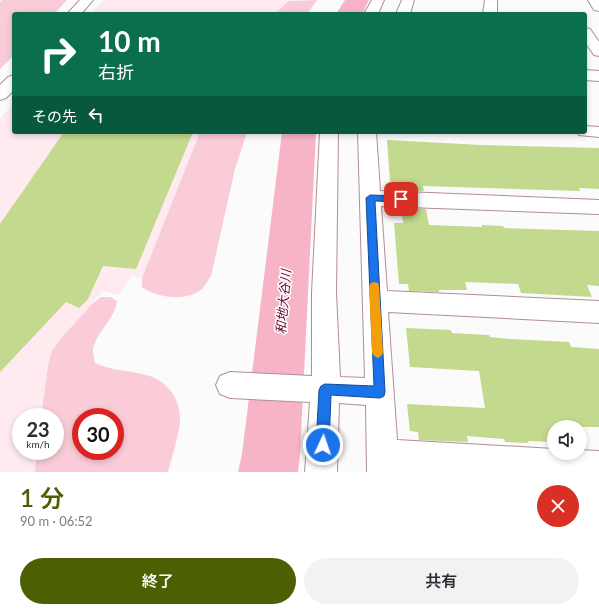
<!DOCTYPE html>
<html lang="ja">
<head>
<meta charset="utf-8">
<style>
  :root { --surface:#fff; --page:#f2f2f3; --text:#2b2b33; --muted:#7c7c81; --accent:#4d5f03 }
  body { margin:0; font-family:Lato,"Noto Sans JP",sans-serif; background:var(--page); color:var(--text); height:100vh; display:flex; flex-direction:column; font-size:15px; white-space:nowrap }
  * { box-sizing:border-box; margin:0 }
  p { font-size:13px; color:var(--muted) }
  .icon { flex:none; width:22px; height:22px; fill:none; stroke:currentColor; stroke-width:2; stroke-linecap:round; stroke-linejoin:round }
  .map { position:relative; height:472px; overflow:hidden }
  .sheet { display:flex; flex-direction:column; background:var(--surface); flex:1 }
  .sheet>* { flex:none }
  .top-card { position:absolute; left:12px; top:12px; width:575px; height:122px; border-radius:4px; box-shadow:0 2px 6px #0003; background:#0b6e4f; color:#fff; overflow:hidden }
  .buttons { position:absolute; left:547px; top:420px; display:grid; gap:8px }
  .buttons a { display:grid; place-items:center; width:40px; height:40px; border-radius:50%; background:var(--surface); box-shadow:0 2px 6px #0003; font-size:20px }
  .speed { position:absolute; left:12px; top:408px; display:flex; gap:8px; font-size:20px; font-weight:700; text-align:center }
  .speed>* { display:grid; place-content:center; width:52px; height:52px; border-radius:50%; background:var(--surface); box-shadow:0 2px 6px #0003; line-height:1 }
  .speed small { font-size:10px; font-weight:400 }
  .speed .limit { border:6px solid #d22; background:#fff; color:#111 }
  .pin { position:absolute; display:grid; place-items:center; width:34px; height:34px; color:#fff; margin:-17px; border-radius:8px; box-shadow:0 2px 6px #0006 }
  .me { position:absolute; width:44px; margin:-22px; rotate:3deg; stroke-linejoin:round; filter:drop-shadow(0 0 3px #0008) }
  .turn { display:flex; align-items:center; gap:14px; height:84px; padding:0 20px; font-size:18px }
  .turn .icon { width:52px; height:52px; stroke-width:2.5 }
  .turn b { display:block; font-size:28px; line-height:34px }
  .then { display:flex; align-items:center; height:38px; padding:0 20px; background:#0003; gap:8px; font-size:15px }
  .round { display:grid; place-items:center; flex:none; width:42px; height:42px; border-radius:21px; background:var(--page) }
  .headline { display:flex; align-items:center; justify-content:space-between; height:68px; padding:0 20px }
  h1 { font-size:24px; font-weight:600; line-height:30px; color:var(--accent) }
  .button { display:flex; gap:8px; margin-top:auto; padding:8px 20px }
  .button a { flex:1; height:46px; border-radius:24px; background:var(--accent); color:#fff; font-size:16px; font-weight:600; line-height:46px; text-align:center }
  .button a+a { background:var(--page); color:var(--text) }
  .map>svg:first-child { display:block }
  .built { fill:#feeaef }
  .green { fill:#f9ccd8; fill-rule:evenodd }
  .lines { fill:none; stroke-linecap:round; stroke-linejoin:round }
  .river { fill:#f8b4c7; fill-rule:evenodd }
  .building { fill:#c3d98d }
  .minor-casing { stroke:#b28d97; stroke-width:2 }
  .minor { fill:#fff; fill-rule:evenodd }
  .route { fill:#1a73e8; stroke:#114b97 }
  .slow { fill:#f59e0b }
  .labels { text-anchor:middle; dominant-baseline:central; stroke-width:3; stroke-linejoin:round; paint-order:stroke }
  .water-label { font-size:13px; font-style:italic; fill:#660232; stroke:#fff }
</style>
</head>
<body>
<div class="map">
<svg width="599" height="472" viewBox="0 0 599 472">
  <rect width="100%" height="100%" fill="#fbfbfb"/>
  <!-- built -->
  <g class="built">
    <path d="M103 0H297H288L275 14H91Z"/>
    <path d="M14 103V132H200L142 278 131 276 119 295 103 291 63 336 48 366 41 417H21V451H37L35 472H0V119Z"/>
  </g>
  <!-- green -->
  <g class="green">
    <path d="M2 0H67L54 14H14V55L0 69V2Z"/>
    <path d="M317 0 307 14H275L288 1Z"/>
    <path d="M200 132H247L235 169 211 276C208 280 205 286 202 289 186 302 158 298 142 287V278Z"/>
    <path d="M101 297H111L117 301C115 319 96 332 93 350 93 354 94 359 95 363 111 371 129 370 146 375 167 380 181 399 180 421 179 435 172 457 168 472H35L37 451H55V417H41L48 366 52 351 63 336 93 303ZM81 417H115V451H81Z"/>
  </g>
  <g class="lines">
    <!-- river -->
    <g class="river">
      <path d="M345 0H369L362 14H336Z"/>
      <path d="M282 132H316L300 454 298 472H238L242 454Z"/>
    </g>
  </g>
  <!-- building -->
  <g class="building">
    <path d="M64 132H193L136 269 103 266 88 299 79 308 66 302 0 372V224Z"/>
    <path d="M387 140 482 145 599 148V189L579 188 580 191 423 186 424 191 399 190 398 186H395L394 182 390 181Z"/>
    <path d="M401 208 426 209 429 225 482 227V225L503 226 504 228 599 231V286L587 285 592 297 521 293 518 284 465 282 467 290H439V292L409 291 408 284H399L394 223H403Z"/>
    <path d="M406 328 451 330 452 333 489 335 490 337 510 339 569 342 571 347 599 349V427H554V442L528 441 529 443 505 442 504 439 467 436 468 442 419 440 418 432 410 431 407 404 485 408 479 371 410 367Z"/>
  </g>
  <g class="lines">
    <!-- minor casing -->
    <g class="minor-casing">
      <g id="minor">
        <path d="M80 0H93L81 14H67Z"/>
        <path d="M372 0H384L378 14H364Z"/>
        <path d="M402 0H414L410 14H396Z"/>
        <path d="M485 0H497V14H483Z"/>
        <path d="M588 0H599V11L594 10Z"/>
        <path d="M585 28 590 29 599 42V56L594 55 585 42Z"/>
        <path d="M585 70 599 71V81L585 80Z"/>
        <path d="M14 75V90L6 98 0 100V85L8 77Z"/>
        <path d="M585 126 599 127V137L579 135 577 132H585Z"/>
        <path d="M320 132H338L336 293 340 377 365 378 358 132H376L380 191 599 200V214L381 206 387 291 599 301V323L388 312 397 440 554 449V453H580V450L599 451V472H367L366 405 339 403 337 472H305L310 402 230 398 220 394 216 385 220 376 230 372 312 376V293Z"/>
      </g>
    </g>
    <!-- minor -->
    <use href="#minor" class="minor"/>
  </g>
  <!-- route -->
  <path class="route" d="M370 195 401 196 405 199 401 202 375 201 385 392 384 396 380 398 331 395 329 445 327 450 323 452 318 450 316 445 319 390 321 386 325 384 374 386 366 198Z"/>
  <!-- slow -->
  <path class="slow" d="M374 282 378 283 379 286 383 353 381 356 378 358 374 356 372 353 369 286 371 283Z"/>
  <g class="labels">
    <!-- water labels -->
    <g class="water-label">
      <text transform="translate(283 302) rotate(-85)">和地大谷川</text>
    </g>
  </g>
</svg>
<div class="buttons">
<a><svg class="icon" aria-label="sound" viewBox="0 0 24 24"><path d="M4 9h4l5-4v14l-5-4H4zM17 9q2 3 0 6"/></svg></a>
</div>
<div class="speed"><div>23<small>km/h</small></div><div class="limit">30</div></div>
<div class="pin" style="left:401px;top:199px;background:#d93025"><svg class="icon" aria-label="arrive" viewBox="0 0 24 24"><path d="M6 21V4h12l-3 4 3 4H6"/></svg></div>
<svg class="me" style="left:323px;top:445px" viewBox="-20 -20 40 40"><circle r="17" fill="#1a73e8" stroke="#fff" stroke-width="3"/><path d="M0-11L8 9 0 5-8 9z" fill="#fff"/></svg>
<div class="top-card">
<div class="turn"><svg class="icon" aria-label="right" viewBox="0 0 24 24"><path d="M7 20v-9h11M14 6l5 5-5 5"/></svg><div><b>10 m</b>右折</div></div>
<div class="then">その先<svg class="icon" aria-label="left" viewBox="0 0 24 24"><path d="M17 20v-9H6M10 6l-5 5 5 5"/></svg></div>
</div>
</div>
<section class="sheet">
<div class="headline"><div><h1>1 分</h1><p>90 m · 06:52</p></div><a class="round" style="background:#d93025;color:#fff"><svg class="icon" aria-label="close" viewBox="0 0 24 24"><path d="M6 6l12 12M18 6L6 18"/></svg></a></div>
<div class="button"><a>終了</a><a>共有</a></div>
</section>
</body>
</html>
